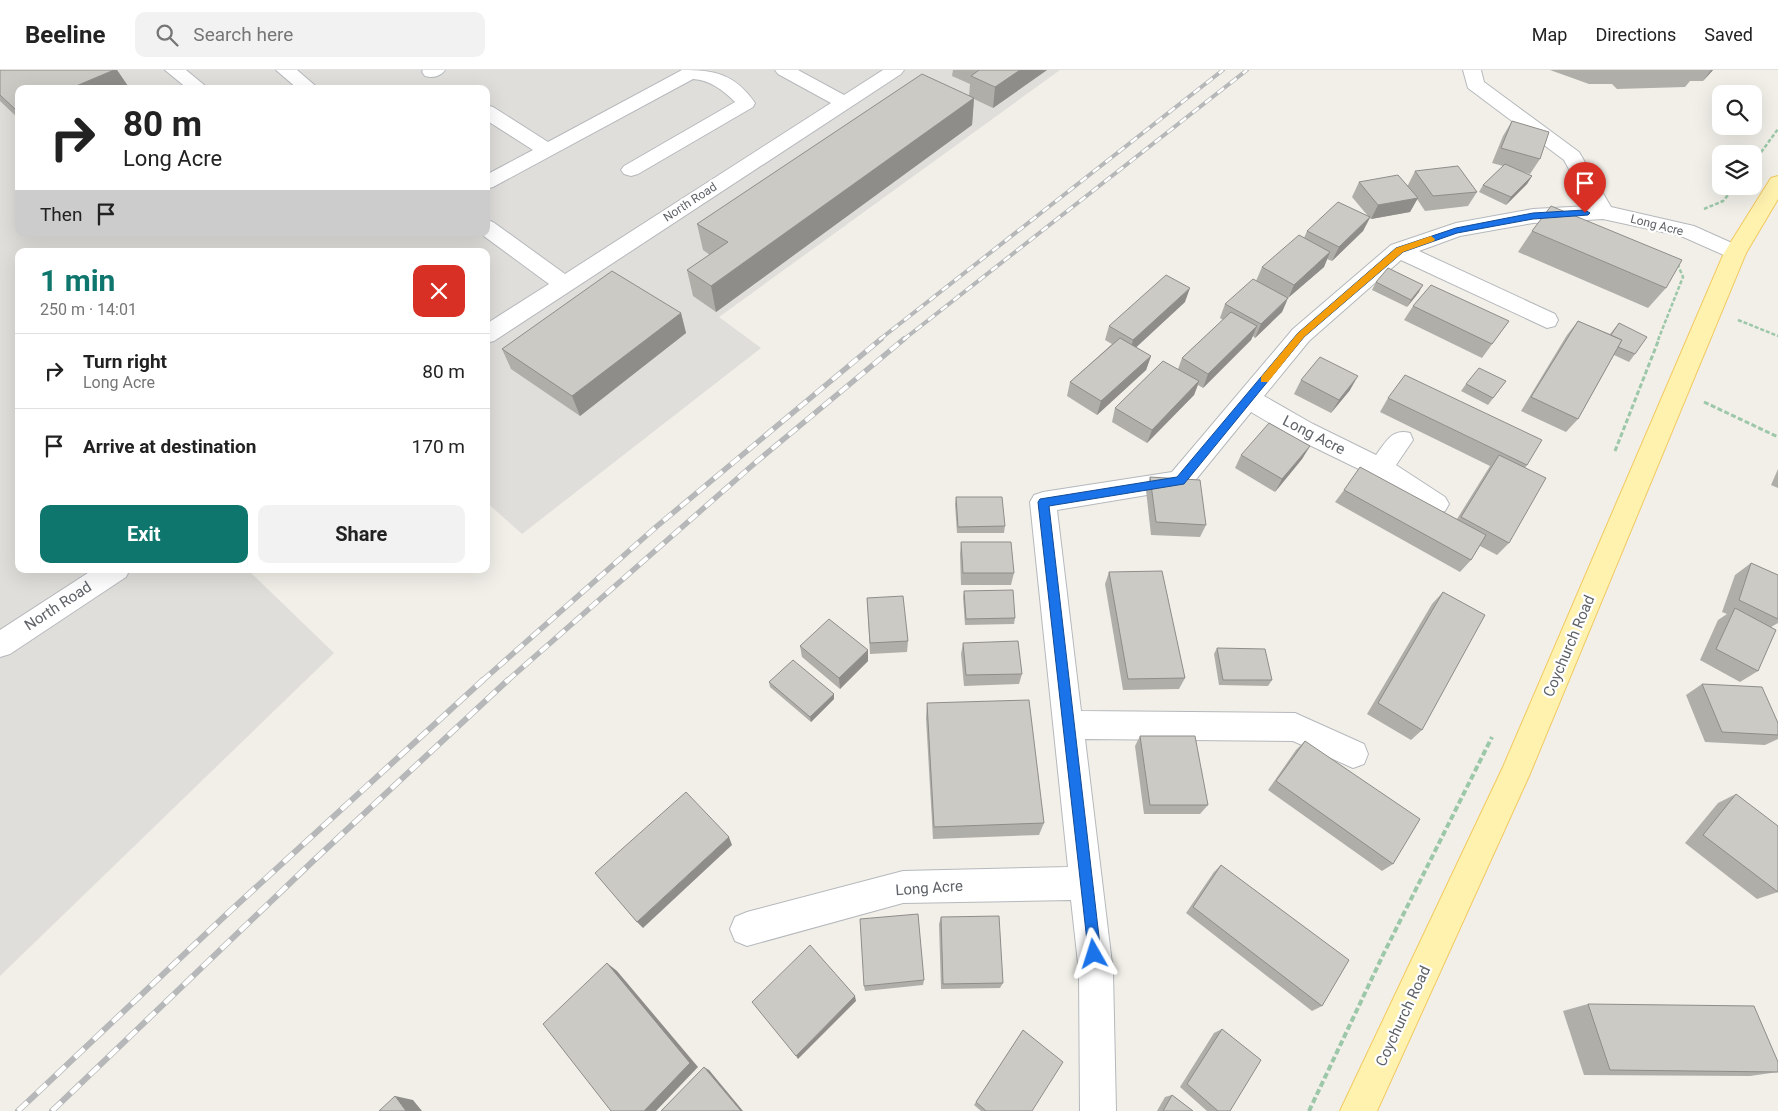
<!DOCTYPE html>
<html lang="en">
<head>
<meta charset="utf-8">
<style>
  :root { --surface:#fff; --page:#f2f2f2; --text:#222; --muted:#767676; --line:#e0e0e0; --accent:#0f766e }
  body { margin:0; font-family:Roboto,sans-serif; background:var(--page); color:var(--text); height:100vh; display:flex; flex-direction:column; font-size:19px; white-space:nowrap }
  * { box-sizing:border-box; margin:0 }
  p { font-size:16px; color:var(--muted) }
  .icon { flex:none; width:28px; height:28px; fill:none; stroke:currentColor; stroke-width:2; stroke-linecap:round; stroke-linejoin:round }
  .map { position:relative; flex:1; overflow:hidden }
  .panel { position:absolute; left:15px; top:178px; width:475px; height:325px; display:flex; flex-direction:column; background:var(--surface); border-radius:10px; box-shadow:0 5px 20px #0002 }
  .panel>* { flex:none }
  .hud { position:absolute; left:15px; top:15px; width:475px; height:152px; border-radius:10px; box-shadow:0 5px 20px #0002; background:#fff; color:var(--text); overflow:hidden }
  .buttons { position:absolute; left:1712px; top:15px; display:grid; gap:10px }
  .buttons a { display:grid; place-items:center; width:50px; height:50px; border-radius:10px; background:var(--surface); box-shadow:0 5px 20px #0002; font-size:25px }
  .pin { position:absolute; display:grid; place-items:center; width:42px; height:42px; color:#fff; margin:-51px -21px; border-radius:50% 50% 50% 0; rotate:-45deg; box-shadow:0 0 5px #0007 }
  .pin .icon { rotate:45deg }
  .me { position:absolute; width:55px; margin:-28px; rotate:354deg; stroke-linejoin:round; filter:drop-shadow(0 0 4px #0008) }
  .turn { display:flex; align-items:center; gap:18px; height:105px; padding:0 25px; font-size:22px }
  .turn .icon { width:65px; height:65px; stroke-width:2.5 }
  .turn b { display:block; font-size:35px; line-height:42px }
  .then { display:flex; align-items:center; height:48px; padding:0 25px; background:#0003; gap:10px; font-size:19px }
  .round { display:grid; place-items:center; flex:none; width:52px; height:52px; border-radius:10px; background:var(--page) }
  .head { display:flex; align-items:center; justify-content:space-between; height:85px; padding:0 25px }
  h1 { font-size:30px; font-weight:700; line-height:38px; color:var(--accent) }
  .button { display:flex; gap:10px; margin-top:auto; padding:10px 25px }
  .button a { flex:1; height:58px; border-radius:10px; background:var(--accent); color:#fff; font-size:20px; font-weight:700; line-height:58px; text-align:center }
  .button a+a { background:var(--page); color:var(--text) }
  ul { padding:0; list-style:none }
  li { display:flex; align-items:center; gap:15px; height:75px; padding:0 25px; border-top:1px solid var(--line) }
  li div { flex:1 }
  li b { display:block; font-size:19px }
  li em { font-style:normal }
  header { display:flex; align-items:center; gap:30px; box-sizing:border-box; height:70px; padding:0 25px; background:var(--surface); border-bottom:1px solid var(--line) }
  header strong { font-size:24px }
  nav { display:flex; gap:28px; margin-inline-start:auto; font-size:18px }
  .search { width:350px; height:45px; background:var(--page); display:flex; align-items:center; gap:12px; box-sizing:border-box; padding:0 18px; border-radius:10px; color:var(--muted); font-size:19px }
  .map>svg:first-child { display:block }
  .industrial { fill:#e0deda; fill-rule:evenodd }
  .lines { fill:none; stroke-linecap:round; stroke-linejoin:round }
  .minor-casing { stroke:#b5b8bc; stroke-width:2 }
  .major-casing { stroke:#f2c960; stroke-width:2 }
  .path-far2 { stroke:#9cc7a9; stroke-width:2.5; stroke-dasharray:4 2; stroke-linecap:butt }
  .path-far1 { stroke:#9cc7a9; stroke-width:3; stroke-dasharray:5 2.5; stroke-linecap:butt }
  .path { stroke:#9cc7a9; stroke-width:4; stroke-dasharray:6 3; stroke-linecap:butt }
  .minor { fill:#fff; fill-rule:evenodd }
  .major { fill:#fff2af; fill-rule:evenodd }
  .rail-far2-casing { stroke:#b6b7b8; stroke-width:4 }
  .rail-far1-casing { stroke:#b6b7b8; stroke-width:5.5 }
  .rail-casing { stroke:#b6b7b8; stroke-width:6 }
  .rail-far2 { stroke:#fff; stroke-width:2.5; stroke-dasharray:8; stroke-linecap:butt }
  .rail-far1 { stroke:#fff; stroke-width:4; stroke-dasharray:11; stroke-linecap:butt }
  .rail { stroke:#fff; stroke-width:4.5; stroke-dasharray:13; stroke-linecap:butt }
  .wall { fill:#afaea9 }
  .shaded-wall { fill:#8f8d8a }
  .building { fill:#cccac5; stroke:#8f8d8a }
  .route { fill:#1a73e8; stroke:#114b97 }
  .slow { fill:#f59e0b }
  .labels { text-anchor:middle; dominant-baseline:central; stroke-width:4.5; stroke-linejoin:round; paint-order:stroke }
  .far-street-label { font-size:12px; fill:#5f6368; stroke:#fff }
  .street-label { font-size:15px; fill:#5f6368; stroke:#fff }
</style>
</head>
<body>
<header>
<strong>Beeline</strong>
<div class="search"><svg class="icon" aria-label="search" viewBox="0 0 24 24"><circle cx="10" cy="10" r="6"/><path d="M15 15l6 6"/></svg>Search here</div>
<nav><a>Map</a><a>Directions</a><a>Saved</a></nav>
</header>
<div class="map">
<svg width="1778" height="1041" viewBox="0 0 1778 1041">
  <rect width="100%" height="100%" fill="#f1efe8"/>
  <!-- industrial -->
  <path class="industrial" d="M0 0H1060L719 247 761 278 522 464 486 432V181H19V499H247L334 583 0 906ZM19 19H486V164H19Z"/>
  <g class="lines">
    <!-- minor casing -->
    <g class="minor-casing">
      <g id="minor">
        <path d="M165 0H186L209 19H188Z"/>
        <path d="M276 0H297L319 19H298Z"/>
        <path d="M423 0H445C440 7 432 8 425 6L422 2Z"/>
        <path d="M682 0C715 0 735 4 755 33L753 37 638 104 631 106 624 104 621 100 624 96 735 32C723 20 710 10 693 9L493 117 486 119V105L533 80 486 50V35L493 37 548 72Z"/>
        <path d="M775 0H798L844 25 883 0H904L901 4 494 271 486 273V254L549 214 481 164H486V150L493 152 565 204 831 33 778 4Z"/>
        <path d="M1463 0H1481L1484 12 1579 82 1611 137 1694 156 1743 178 1746 183 1743 188 1735 190 1681 166 1603 149 1533 153 1460 166 1419 181 1555 244 1558 250 1555 256 1547 258 1401 190 1309 271 1264 326 1313 354 1376 385C1386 372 1392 358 1410 363L1413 370 1396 395 1445 427 1449 434 1445 441 1436 444 1427 441 1371 405 1295 368 1251 342 1189 418 1057 440 1081 641 1295 643 1364 674 1368 684 1364 694 1353 698 1293 671 1085 669 1113 902 1116 1041H1080L1079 902 1071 830 903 833 747 876 735 871 730 859 735 847 747 842 903 801 1068 797 1030 432 1034 425 1043 422 1172 402 1293 259 1391 175 1456 153 1533 139 1589 136 1564 90 1468 18Z"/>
        <path d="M94 499H130L126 507 10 584 0 587V560Z"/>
      </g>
    </g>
    <!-- major casing -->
    <g class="major-casing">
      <path id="major" d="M1778 106V129L1746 183 1529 706 1377 1041H1340L1503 697 1724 183 1771 108Z"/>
    </g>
    <!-- path-far2 -->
    <g class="path-far2">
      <path d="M1754 92 1778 59"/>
      <path d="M1704 139 1723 131 1736 116"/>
      <path d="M1738 250 1778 266"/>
      <path d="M1658 270 1683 207 1677 193"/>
    </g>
    <!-- path-far1 -->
    <g class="path-far1">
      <path d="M1704 332 1778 367"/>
      <path d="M1615 381 1659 269"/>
    </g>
    <!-- path -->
    <path class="path" d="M1309 1041 1383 885 1492 667"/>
    <!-- minor -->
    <use href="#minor" class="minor"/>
    <!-- major -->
    <use href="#major" class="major"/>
    <!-- rail-far2 casing -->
    <g class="rail-far2-casing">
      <g id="rail-far2">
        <path d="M879 270 1223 0"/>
        <path d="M903 270 1247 0"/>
      </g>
    </g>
    <!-- rail-far1 casing -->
    <g class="rail-far1-casing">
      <g id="rail-far1">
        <path d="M482 611 656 457 881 269"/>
        <path d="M507 611 755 393 904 269"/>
      </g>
    </g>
    <!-- rail casing -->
    <g class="rail-casing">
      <g id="rail">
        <path d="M18 1041 228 843 483 610"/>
        <path d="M52 1041 311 793 508 610"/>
      </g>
    </g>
    <!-- rail-far2 -->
    <use href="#rail-far2" class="rail-far2"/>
    <!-- rail-far1 -->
    <use href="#rail-far1" class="rail-far1"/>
    <!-- rail -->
    <use href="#rail" class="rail"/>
  </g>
  <!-- wall -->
  <g class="wall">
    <path d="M0 0H117L130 19H19V49L0 31Z"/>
    <path d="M953 0H1047L993 38 974 29 972 55 716 242 693 226 687 200 710 185 703 180 697 154 969 26 970 14 952 6Z"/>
    <path d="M1550 0H1713L1703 11H1690L1685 17 1617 19 1612 14H1589Z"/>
    <path d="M1512 51 1540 89 1530 104 1521 101 1532 106 1527 114 1506 135 1479 122 1483 115 1503 96 1492 93 1503 66Z"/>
    <path d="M1415 101 1477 122 1468 136 1425 141 1417 129 1410 142 1371 149 1370 148 1363 161 1332 191 1327 189 1324 197 1288 228 1282 242 1255 268 1253 266 1251 270 1203 318 1198 315 1194 325 1147 373 1112 352 1115 338 1178 299 1182 288 1223 250 1220 248 1225 234 1256 211 1262 197 1304 168 1307 161 1368 146 1352 127 1359 112 1408 115Z"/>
    <path d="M1532 161 1666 218 1648 238 1518 182Z"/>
    <path d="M1376 212 1419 222 1407 237 1372 220Z"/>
    <path d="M1185 232 1136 277 1151 286 1146 300 1097 345 1067 326 1070 312 1112 274 1105 270 1109 256Z"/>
    <path d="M1413 236 1509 251 1482 288 1404 250Z"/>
    <path d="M681 243 686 263 580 346 511 299 502 279Z"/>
    <path d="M1578 251 1610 264 1619 253 1635 284 1629 292 1614 285 1578 349 1566 362 1521 341 1567 265Z"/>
    <path d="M1301 310 1350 320 1331 343 1294 324Z"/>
    <path d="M1506 311 1488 335 1461 321 1466 314Z"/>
    <path d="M1388 328 1527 395 1525 398 1509 473 1497 485 1480 476 1471 490 1460 502 1335 432 1344 420 1457 449 1490 396 1380 342Z"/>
    <path d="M1310 376 1302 389 1275 422 1235 398 1241 385Z"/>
    <path d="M1778 399V418L1771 415Z"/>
    <path d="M1150 407 1206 455 1200 467 1151 465 1146 420Z"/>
    <path d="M956 427 1005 456 1004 463H957L955 434Z"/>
    <path d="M961 472 1014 503 1011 515H961L960 484Z"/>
    <path d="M1751 493 1778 505V553L1771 557 1758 601 1740 612 1700 590 1718 550 1727 544 1722 542 1735 505Z"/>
    <path d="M1109 502 1185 608 1179 619 1123 620 1105 514Z"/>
    <path d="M964 521 1015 548 1014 554 965 555 963 527Z"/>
    <path d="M1443 522 1422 660 1411 670 1367 644 1432 534Z"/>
    <path d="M867 528 908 571 907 582 870 584Z"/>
    <path d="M963 573 1022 604 1019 614 964 616 961 584Z"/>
    <path d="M800 576 868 580V591L840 619 802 587Z"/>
    <path d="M1217 578 1272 610 1268 616 1219 615 1214 584Z"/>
    <path d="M769 612 834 629 811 652 770 617Z"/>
    <path d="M1702 614 1778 653V669L1765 675 1705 672 1686 625Z"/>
    <path d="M927 633 1044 753 1039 765 933 769 926 648Z"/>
    <path d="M1140 666 1208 735 1200 744H1144L1135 676Z"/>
    <path d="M1305 671 1393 794 1382 801 1268 720 1296 680Z"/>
    <path d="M1736 724 1778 822 1757 829 1685 773 1718 733Z"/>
    <path d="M1221 795 1322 936 1312 941 1186 843 1214 802Z"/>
    <path d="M941 847 1003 913 1000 918 941 919 939 854Z"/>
    <path d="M924 910 923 915 865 921 864 916Z"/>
    <path d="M1588 934 1778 992V1002L1750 1006 1584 1005 1563 941Z"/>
    <path d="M1222 959 1230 1041H1207L1180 1017 1214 963Z"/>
    <path d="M1023 960 1032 1041H981L974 1035Z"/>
    <path d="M1172 1025 1193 1041H1157L1165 1027Z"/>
  </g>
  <!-- shaded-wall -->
  <g class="shaded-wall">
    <path d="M114 0H117L130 19H69Z"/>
    <path d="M1020 0H1047L993 38 995 17Z"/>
    <path d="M1711 0H1713L1703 11Z"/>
    <path d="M974 28 972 55 716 242 711 216Z"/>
    <path d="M1532 106 1527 114 1506 135 1511 127Z"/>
    <path d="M1418 128 1410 142 1371 149 1378 135Z"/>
    <path d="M1370 147 1363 161 1332 191 1339 177Z"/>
    <path d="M1330 182 1324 197 1288 228 1282 242 1255 268 1261 254 1288 229 1294 215Z"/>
    <path d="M1423 215 1419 222 1407 237 1411 230Z"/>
    <path d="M1190 218 1185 232 1129 284 1133 270Z"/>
    <path d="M681 243 686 263 580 346 572 326Z"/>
    <path d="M1257 256 1251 270 1203 318 1208 304Z"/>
    <path d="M1151 286 1146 300 1097 345 1101 331Z"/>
    <path d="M1358 306 1350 320 1331 343 1339 330Z"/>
    <path d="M1199 311 1194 325 1147 373 1152 360Z"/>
    <path d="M1310 376 1302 389 1275 422 1282 409Z"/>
    <path d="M868 580V591L840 619 839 608Z"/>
    <path d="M834 624V629L811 652 810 647Z"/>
    <path d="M729 767 732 775 643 858 637 852Z"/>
    <path d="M607 893 617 901 698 997 656 1041H644Z"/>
    <path d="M855 926 856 931 798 989 796 986Z"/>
    <path d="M704 997 709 1000 743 1041H741Z"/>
    <path d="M395 1026 413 1030 422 1041H406Z"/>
  </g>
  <!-- building -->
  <g class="building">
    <path d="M0 0H114L69 19H19V40L17 41 0 25Z"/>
    <path d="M979 0H1020L995 17 971 6Z"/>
    <path d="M922 4 974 28 711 216 687 200 728 172 697 154Z"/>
    <path d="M1512 51 1549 62 1540 89 1501 78Z"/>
    <path d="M1505 94 1532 106 1511 127 1483 115Z"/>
    <path d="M1458 96 1477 122 1433 126 1415 101Z"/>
    <path d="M1398 105 1418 128 1378 135 1359 112Z"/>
    <path d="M1338 132 1370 147 1339 177 1307 161Z"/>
    <path d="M1551 136 1682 190 1666 218 1532 161Z"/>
    <path d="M1299 165 1330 182 1294 215 1262 197Z"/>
    <path d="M1388 198 1423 215 1411 230 1376 212Z"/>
    <path d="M612 201 681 243 572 326 502 279Z"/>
    <path d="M1166 205 1190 218 1133 270 1109 256Z"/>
    <path d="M1253 209 1288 228 1261 254 1225 234Z"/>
    <path d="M1431 215 1509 251 1492 274 1413 236Z"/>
    <path d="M1231 242 1257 256 1208 304 1182 288Z"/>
    <path d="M1578 251 1622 270 1578 349 1531 327Z"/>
    <path d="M1619 253 1647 267 1635 284 1618 277 1622 270 1611 265Z"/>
    <path d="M1120 268 1151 286 1101 331 1070 312Z"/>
    <path d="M1320 287 1358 306 1339 330 1301 310Z"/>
    <path d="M1163 291 1199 311 1152 360 1115 338Z"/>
    <path d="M1479 298 1506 311 1493 328 1466 314Z"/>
    <path d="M1405 305 1542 370 1527 395 1388 328Z"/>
    <path d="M1269 353 1310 376 1282 409 1241 385Z"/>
    <path d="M1499 385 1546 408 1509 473 1461 447Z"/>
    <path d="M1360 397 1486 465 1471 490 1344 420Z"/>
    <path d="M1150 407 1200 410 1206 455 1156 452Z"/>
    <path d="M956 427H1002L1005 456 958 457Z"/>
    <path d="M961 472H1011L1014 503H963Z"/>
    <path d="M1751 493 1778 505V549L1739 530Z"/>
    <path d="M1162 501 1185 608 1128 609 1109 502Z"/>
    <path d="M1013 520 1015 548 966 549 964 521Z"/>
    <path d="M1443 522 1485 545 1422 660 1378 633Z"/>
    <path d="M903 526 908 571 870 573 867 528Z"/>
    <path d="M1735 538 1776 560 1758 601 1716 579Z"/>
    <path d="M829 549 868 580 839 608 800 576Z"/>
    <path d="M1018 571 1022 604 966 605 963 573Z"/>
    <path d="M1217 578 1265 579 1272 610H1223Z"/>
    <path d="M793 590 834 624 810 647 769 612Z"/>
    <path d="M1702 614 1762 617 1778 653V665L1722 662Z"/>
    <path d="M1029 630 1044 753 934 757 927 633Z"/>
    <path d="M1140 666H1195L1208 735H1150Z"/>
    <path d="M1305 671 1420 749 1393 794 1276 711Z"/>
    <path d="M686 722 729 767 637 852 595 803Z"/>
    <path d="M1736 724 1778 756V822L1703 765Z"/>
    <path d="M1221 795 1349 890 1322 936 1193 837Z"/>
    <path d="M918 844 924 910 864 916 860 849Z"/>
    <path d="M999 846 1003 913 943 914 941 847Z"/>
    <path d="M810 875 855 926 796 986 752 932Z"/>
    <path d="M607 893 690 993 644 1041H611L543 954Z"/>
    <path d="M1588 934 1754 936 1778 992V1002L1610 1000Z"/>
    <path d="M1222 959 1261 990 1230 1041H1218L1187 1014Z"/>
    <path d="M1023 960 1063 992 1032 1041H986L976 1032Z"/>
    <path d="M704 997 741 1041H661Z"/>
    <path d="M1172 1025 1193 1041H1163Z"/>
    <path d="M395 1026 406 1041H379Z"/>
  </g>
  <!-- route -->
  <path class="route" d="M1585 140 1590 143 1588 145 1533 149 1457 163 1403 182 1304 267 1184 414 1049 436 1101 884 1099 889 1094 892 1089 889 1038 432 1040 429 1177 407 1298 263 1396 178 1456 158 1533 143Z"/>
  <!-- slow -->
  <path class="slow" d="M1431 166 1435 169 1434 171 1403 182 1304 267 1268 312H1261V307L1298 263 1396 178Z"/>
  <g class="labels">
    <!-- far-street labels -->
    <g class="far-street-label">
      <text transform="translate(690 132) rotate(-33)">North Road</text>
      <text transform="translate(1657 155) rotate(14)">Long Acre</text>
    </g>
    <!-- street labels -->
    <g class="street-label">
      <text transform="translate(1314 365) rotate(27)">Long Acre</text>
      <text transform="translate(58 536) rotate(-33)">North Road</text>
      <text transform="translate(1569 576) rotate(-67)">Coychurch Road</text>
      <text transform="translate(929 818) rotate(-4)">Long Acre</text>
      <text transform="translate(1403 946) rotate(-65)">Coychurch Road</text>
    </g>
  </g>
</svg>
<div class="buttons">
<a><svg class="icon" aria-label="search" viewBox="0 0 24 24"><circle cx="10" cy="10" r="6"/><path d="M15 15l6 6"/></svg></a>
<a><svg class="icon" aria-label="layers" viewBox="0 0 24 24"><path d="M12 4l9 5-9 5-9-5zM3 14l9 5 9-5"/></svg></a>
</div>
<div class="pin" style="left:1585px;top:143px;background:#d93025"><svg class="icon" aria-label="arrive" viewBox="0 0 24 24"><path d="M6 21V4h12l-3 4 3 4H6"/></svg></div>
<svg class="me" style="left:1094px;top:884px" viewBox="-20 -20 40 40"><path d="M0-17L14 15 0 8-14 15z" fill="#1a73e8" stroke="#fff" stroke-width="4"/></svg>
<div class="hud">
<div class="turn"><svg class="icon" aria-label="right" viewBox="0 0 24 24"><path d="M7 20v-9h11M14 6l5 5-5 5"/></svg><div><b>80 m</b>Long Acre</div></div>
<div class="then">Then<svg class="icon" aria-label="arrive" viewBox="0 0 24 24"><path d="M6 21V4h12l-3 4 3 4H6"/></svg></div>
</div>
<section class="panel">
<div class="head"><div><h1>1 min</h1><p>250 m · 14:01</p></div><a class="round" style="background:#d93025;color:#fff"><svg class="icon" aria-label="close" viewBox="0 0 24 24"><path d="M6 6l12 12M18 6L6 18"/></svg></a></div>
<ul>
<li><svg class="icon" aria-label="right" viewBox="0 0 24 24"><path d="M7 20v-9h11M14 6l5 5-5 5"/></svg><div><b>Turn right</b><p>Long Acre</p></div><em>80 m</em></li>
<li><svg class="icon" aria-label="arrive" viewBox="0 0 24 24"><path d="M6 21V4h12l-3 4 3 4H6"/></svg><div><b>Arrive at destination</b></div><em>170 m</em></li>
</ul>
<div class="button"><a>Exit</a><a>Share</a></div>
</section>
</div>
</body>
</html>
